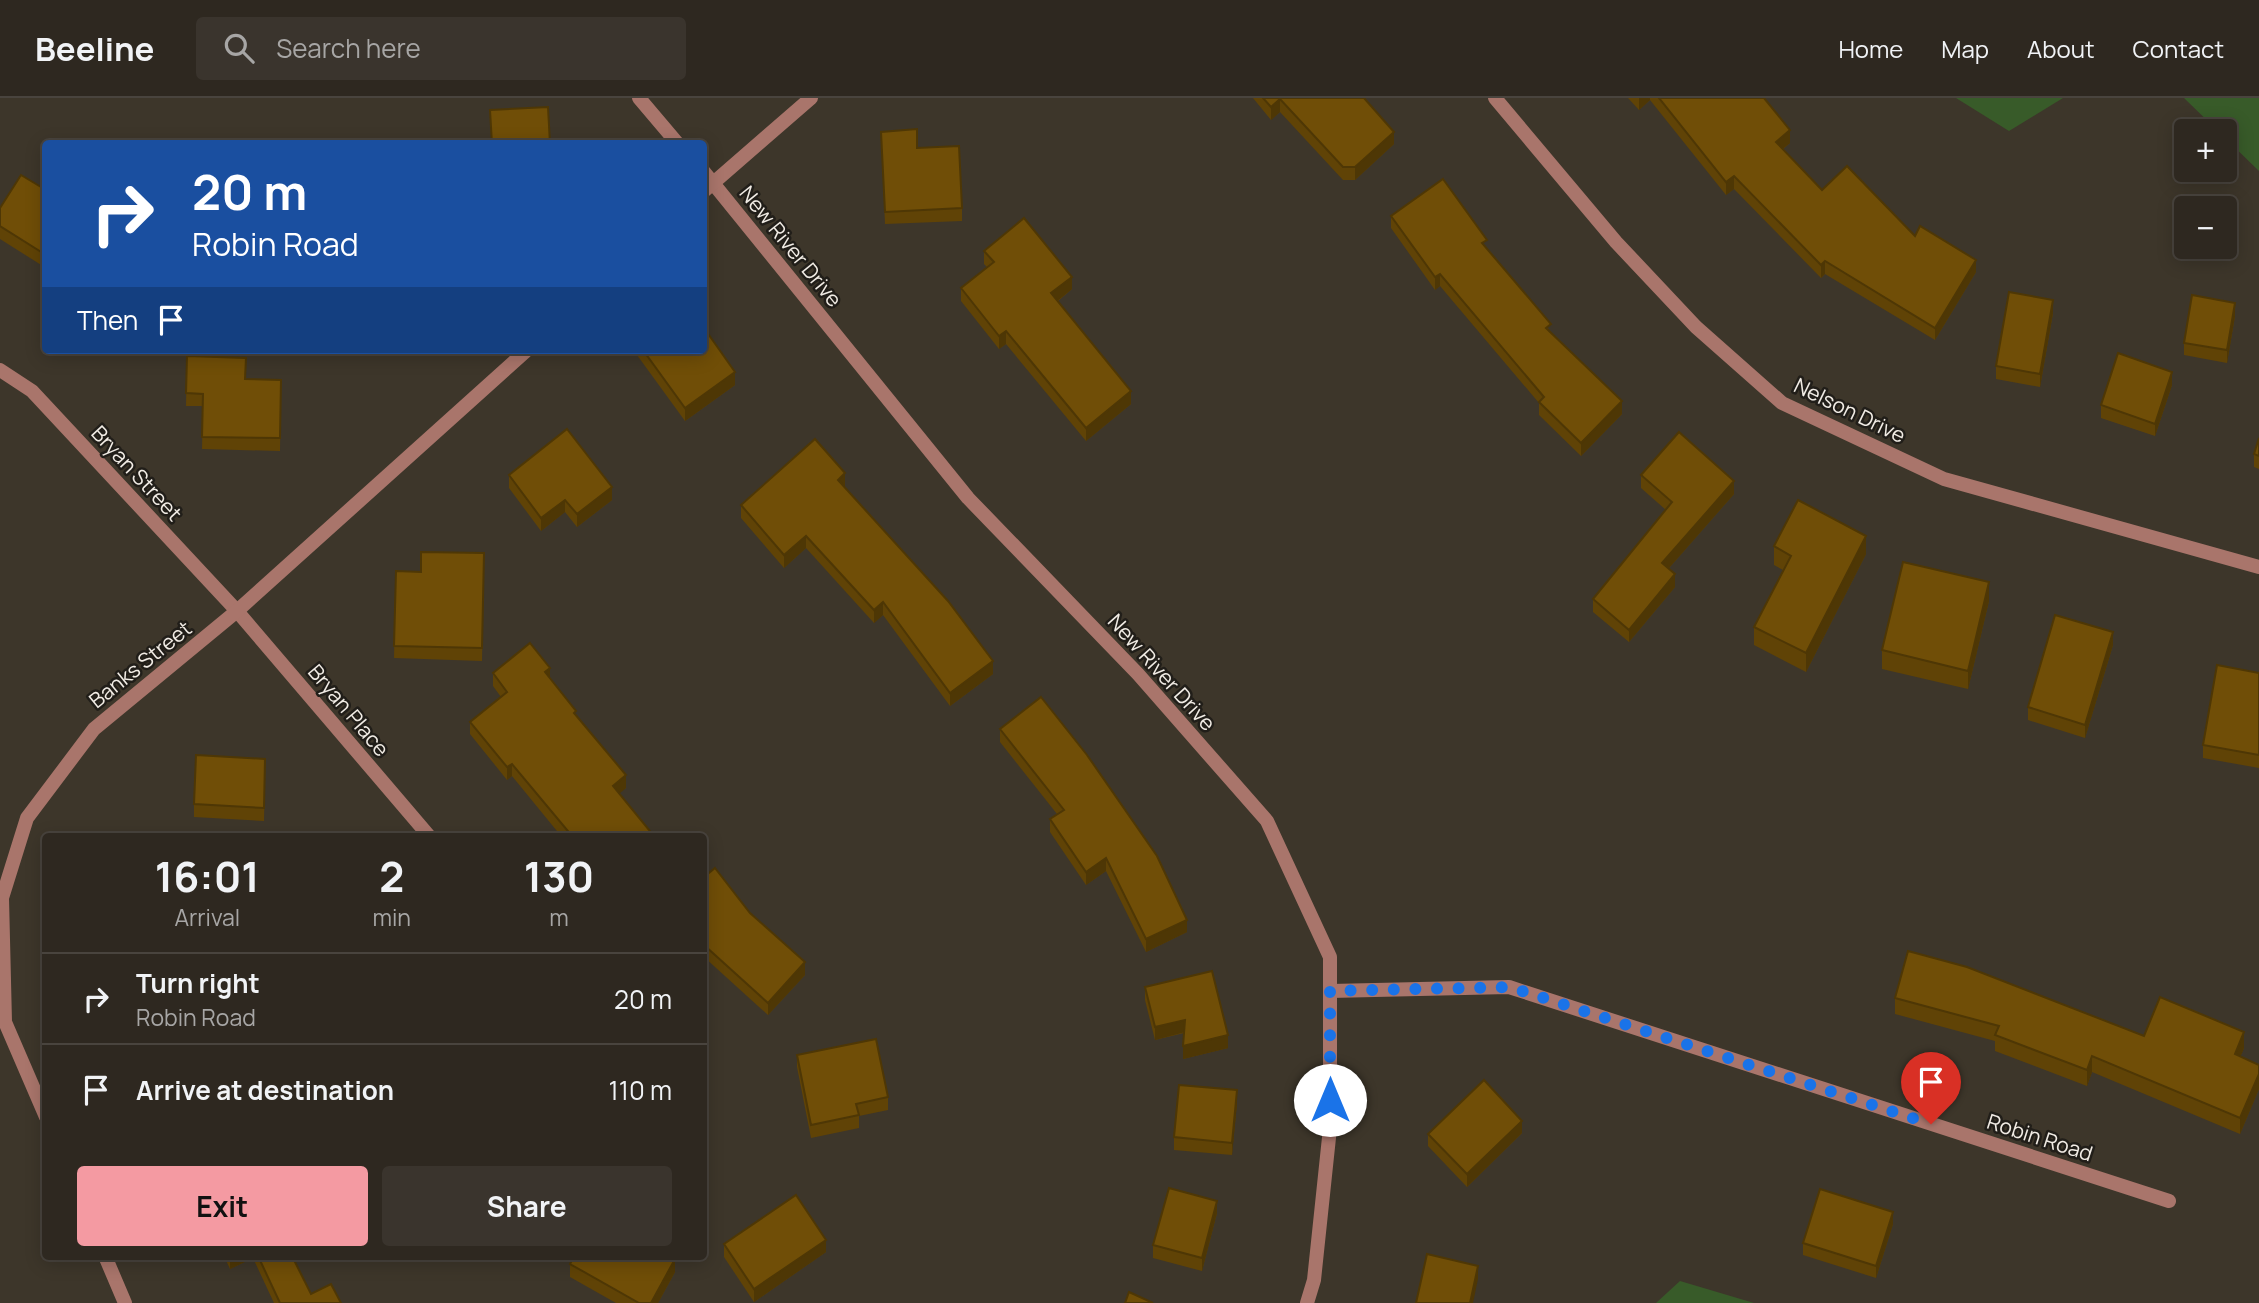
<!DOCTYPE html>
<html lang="en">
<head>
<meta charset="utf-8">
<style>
  :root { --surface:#2e2820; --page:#3a342d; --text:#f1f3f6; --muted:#a7a6a5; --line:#49443e; --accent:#f49aa2 }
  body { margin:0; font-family:Manrope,sans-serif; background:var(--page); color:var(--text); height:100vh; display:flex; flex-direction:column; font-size:26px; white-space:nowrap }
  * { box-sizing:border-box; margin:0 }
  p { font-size:23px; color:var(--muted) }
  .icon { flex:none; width:38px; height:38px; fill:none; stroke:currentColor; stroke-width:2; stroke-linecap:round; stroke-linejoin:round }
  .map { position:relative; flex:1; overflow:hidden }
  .details { position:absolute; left:42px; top:735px; width:665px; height:427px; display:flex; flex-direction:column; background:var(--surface); border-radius:7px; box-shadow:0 4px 18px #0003,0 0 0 2px var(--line) }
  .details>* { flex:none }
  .guide { position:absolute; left:42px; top:42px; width:665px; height:214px; border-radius:7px; box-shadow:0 4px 18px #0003,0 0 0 2px var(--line); background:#1a4fa0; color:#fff; overflow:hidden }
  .fabs { position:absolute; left:2174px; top:21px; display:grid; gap:14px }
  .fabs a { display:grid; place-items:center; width:63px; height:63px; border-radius:7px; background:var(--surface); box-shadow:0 4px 18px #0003,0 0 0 2px var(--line); font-size:35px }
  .pin { position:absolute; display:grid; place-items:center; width:60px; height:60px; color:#fff; margin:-72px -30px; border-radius:50% 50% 50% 0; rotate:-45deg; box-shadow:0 0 7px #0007 }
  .pin .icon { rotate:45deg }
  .me { position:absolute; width:77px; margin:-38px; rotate:0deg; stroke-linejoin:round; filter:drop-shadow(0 0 5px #0008) }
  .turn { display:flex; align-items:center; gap:24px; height:147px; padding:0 35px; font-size:32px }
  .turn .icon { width:91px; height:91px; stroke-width:2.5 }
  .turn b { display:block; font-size:49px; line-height:60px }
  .then { display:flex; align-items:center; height:66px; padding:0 35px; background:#0003; gap:14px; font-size:26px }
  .eta { display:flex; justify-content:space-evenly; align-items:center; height:119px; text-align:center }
  .eta b { font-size:42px; font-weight:700; line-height:49px }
  .cta { display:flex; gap:14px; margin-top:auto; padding:14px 35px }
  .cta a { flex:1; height:80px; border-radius:7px; background:var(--accent); color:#111; font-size:28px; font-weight:700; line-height:80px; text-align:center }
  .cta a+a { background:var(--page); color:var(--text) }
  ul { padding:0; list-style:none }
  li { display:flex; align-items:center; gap:21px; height:91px; padding:0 35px; border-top:2px solid var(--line) }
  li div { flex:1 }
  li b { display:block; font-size:26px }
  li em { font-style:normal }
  header { display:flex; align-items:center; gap:42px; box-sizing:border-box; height:98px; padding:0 35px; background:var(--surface); border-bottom:2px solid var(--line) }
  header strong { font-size:33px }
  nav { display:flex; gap:38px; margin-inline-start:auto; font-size:24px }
  .search { width:490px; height:63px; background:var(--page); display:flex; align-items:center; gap:18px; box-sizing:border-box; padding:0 24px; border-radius:7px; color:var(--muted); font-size:26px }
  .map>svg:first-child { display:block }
  .green { fill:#385b29 }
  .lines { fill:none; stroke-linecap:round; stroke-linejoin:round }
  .street { stroke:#a9756b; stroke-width:14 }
  .wall { fill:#604306 }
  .shaded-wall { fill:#4e3705 }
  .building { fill:#704e07; stroke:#4e3705; stroke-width:2 }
  .route { stroke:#1a73e8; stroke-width:12; stroke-dasharray:0 21.6 }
  .labels { text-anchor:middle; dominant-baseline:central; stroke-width:5; stroke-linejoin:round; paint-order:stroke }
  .street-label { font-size:21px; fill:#f1ece5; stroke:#211e19 }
</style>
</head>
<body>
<header>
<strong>Beeline</strong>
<div class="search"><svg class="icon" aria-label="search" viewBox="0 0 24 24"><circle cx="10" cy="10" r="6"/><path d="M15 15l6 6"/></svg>Search here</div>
<nav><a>Home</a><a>Map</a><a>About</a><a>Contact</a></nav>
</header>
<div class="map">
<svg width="2259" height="1205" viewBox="0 0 2259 1205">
  <rect width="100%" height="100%" fill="#3d362a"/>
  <!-- green -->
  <g class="green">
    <path d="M1956 0H2063L2009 33Z"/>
    <path d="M2184 0H2259V73L2224 39V33H2218Z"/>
    <path d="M1680 1183 1754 1205H1656Z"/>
  </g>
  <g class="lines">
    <!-- street -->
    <g class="street">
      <path d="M639 0 678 46"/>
      <path d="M1495 0 1616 144 1696 229 1782 305 1944 381 2259 469"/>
      <path d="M704 74 968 400 1138 576 1267 723 1330 859V1030L1314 1182 1307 1205"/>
      <path d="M704 93 811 0"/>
      <path d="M0 272 32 293 237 513 429 738"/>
      <path d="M1330 893 1509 889 2169 1103"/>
      <path d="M46 1019 5 924 2 800 27 720 94 631 237 513 527 252"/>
      <path d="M105 1158 125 1205"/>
    </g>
  </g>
  <!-- wall -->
  <g class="wall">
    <path d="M1253 0H1364L1394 46 1355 82H1343L1280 14 1271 22Z"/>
    <path d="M1628 0H1764L1790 45 1783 51 1822 92 1915 138 1976 174 1935 242 1825 176 1821 180 1734 91 1726 97 1650 2 1639 12Z"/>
    <path d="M881 34 917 50 962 110V123L885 126Z"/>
    <path d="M46 92V170L0 141V110Z"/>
    <path d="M1391 118 1487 151 1551 234 1622 316 1581 358 1539 317V305L1440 188 1435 192 1391 130Z"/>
    <path d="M984 153 1072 191 1058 203 1131 306 1086 343 1006 246 999 251 961 203V190L987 169 984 166Z"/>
    <path d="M2053 215 2040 289 1996 281V268Z"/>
    <path d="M2235 218 2227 265 2184 257V245Z"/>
    <path d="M637 252H704L735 287 685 323 637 257Z"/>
    <path d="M187 258 245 281 281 282 280 353 202 351 203 308H186Z"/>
    <path d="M2172 287 2155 338 2101 320V307Z"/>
    <path d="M2259 340V371L2254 369V356Z"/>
    <path d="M509 377 612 402 577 429 565 414 541 433 509 390Z"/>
    <path d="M1641 377 1734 396 1669 470 1675 489 1629 544 1593 514V501L1666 412 1641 390Z"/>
    <path d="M845 388V389L993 576 950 608 883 517 874 525 806 450 784 470 741 420V407Z"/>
    <path d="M1774 448 1866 456 1806 574 1754 547V529L1783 472 1774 467Z"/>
    <path d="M484 455 482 563 394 560 396 473 421 474Z"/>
    <path d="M1989 503 1968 591 1882 571V552Z"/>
    <path d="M2113 547 2085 640 2028 622V609Z"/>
    <path d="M493 575 550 580 626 690 619 695 654 738H561L512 678 507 682 470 636V624L501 599 493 588Z"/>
    <path d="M2259 575V670L2203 660V647Z"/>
    <path d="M1000 631 1187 834 1146 854 1106 773 1086 787 1050 734V721L1057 716 1000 644Z"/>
    <path d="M265 674 264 723 194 719V706Z"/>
    <path d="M704 779 750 815 805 877 768 917 704 859Z"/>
    <path d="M1145 889 1228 950 1183 961 1184 935 1155 942 1145 902Z"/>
    <path d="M1895 900 2144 938 2244 950 2240 959 2259 967V991L2240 1036 2092 974 2087 988 1995 953V943L1895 916Z"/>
    <path d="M797 957 888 999V1012L859 1018V1030L811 1040 797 969Z"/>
    <path d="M1237 1005 1232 1057 1174 1052V1039Z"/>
    <path d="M1522 1035 1467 1089 1428 1048V1036Z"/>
    <path d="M1217 1115 1202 1173 1153 1160V1147Z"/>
    <path d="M1893 1126 1876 1180 1803 1157V1145Z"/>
    <path d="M724 1146 826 1154 754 1204 724 1159Z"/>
    <path d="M224 1158H292L311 1196 341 1205H274L253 1160 230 1171Z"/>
    <path d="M570 1166 675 1174 658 1205H616L570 1179Z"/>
  </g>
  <!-- shaded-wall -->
  <g class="shaded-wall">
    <path d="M1639 0H1650V2L1639 12Z"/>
    <path d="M1280 1V14L1271 22V9Z"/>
    <path d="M1790 32V45L1776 56V44Z"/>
    <path d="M1394 34V46L1355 82V69Z"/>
    <path d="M1734 78V91L1726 97V84Z"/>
    <path d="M1976 162V174L1935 242V230Z"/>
    <path d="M1825 163V176L1821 180V167Z"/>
    <path d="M1440 176V188L1435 192V179Z"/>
    <path d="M1072 179V191L1051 208V195Z"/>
    <path d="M2053 202V215L2040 289V276Z"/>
    <path d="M2235 205V218L2227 265V252Z"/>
    <path d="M1006 233V246L999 251V238Z"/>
    <path d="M735 274V287L685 323V310Z"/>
    <path d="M2172 274V287L2155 338V326Z"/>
    <path d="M1131 293V306L1086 343V330Z"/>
    <path d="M1622 303V316L1581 358V345Z"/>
    <path d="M845 375V388L838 395V382Z"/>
    <path d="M1734 383V396L1662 478V465Z"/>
    <path d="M612 389V402L577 429V416Z"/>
    <path d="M565 402V414L541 433V420Z"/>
    <path d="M806 438V450L784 470V457Z"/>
    <path d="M1866 438V456L1806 574V555Z"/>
    <path d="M1675 476V489L1629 544V532Z"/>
    <path d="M1989 484V503L1968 591V573Z"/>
    <path d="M883 504V517L874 525V512Z"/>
    <path d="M2113 534V547L2085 640V627Z"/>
    <path d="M993 563V576L950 608V595Z"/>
    <path d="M550 570V583L545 574Z"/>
    <path d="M512 666V678L507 682V669Z"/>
    <path d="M626 677V690L613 701V688Z"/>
    <path d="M1106 760V773L1086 787V774Z"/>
    <path d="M1187 822V834L1146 854V841Z"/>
    <path d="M805 864V877L768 917V905Z"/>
    <path d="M1185 922V934L1155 942V929Z"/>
    <path d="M2244 934V950L2235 972V956Z"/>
    <path d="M1228 937V950L1183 961V948Z"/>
    <path d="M2092 958V974L2087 988V972Z"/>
    <path d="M2259 976V991L2240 1036V1020Z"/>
    <path d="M1237 992V1005L1232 1057V1045Z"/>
    <path d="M1522 1023V1035L1467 1089V1076Z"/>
    <path d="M1217 1103V1115L1202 1173V1160Z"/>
    <path d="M1893 1114V1126L1876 1180V1168Z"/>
    <path d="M826 1142V1154L754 1204V1191Z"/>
    <path d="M230 1158H253V1160L230 1171Z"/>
    <path d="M675 1161V1174L658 1205H651Z"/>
    <path d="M1478 1168V1181L1473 1205H1470Z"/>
  </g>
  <!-- building -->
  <g class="building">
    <path d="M1263 0H1364L1394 34 1355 69H1343L1280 1 1271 9Z"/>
    <path d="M1659 0H1764L1790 32 1776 44 1822 92 1847 68 1915 138 1920 128 1976 162 1935 230 1825 163 1821 167 1734 78 1726 84Z"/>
    <path d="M548 9 550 46H492L490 12Z"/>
    <path d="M917 31V50L959 48 962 110 885 114 881 34Z"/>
    <path d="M21 77 46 92V157L0 128V110Z"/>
    <path d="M1443 81 1487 142 1482 145 1551 226 1546 230 1622 303 1581 345 1539 304 1544 299 1440 176 1435 179 1391 118Z"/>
    <path d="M1024 120 1072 179 1051 195 1131 293 1086 330 1006 233 999 238 961 190 994 164 984 153Z"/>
    <path d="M2009 194 2053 202 2040 276 1996 268Z"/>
    <path d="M2192 197 2235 205 2227 252 2184 245Z"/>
    <path d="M704 230 735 274 685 310 643 252H704Z"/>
    <path d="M2118 255 2172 274 2155 326 2101 307Z"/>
    <path d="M187 258 246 260 245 281 281 282 280 340 202 339 203 296 186 295Z"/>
    <path d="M567 331 612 389 577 416 565 402 541 420 509 377Z"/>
    <path d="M1679 334 1734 383 1662 465 1675 476 1629 532 1593 501 1672 404 1641 377Z"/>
    <path d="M2259 340V358L2254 356Z"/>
    <path d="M815 341 845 375 838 382 948 503 993 563 950 595 883 504 874 512 806 438 784 457 741 407Z"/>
    <path d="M1798 402 1866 438 1806 555 1754 529 1791 458 1774 448Z"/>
    <path d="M421 454 484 455 482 550 394 548 396 473 421 474Z"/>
    <path d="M1903 464 1989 484 1968 573 1882 552Z"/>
    <path d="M2055 517 2113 534 2085 627 2028 609Z"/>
    <path d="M530 545 550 570 545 574 576 613 574 615 626 677 613 688 654 738H572L512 666 507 669 470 624 507 594 493 575Z"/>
    <path d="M2217 567 2259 575V657L2203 647Z"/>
    <path d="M1041 599 1087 657 1157 758 1187 822 1146 841 1106 760 1086 774 1050 721 1064 712 1000 631Z"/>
    <path d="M196 657 265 661 264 710 194 706Z"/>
    <path d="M715 770 750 815 805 864 768 905 704 847V779Z"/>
    <path d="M1908 853 1967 869 2144 938 2160 899 2244 934 2235 956 2259 967V976L2240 1020 2092 958 2087 972 1995 937 1999 928 1895 900Z"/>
    <path d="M1212 873 1228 937 1183 948 1185 922 1155 929 1145 889Z"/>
    <path d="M876 941 888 999 856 1006 859 1017 811 1027 797 957Z"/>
    <path d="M1484 982 1522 1023 1467 1076 1428 1036Z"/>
    <path d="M1179 987 1237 992 1232 1045 1174 1039Z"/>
    <path d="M1169 1090 1217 1103 1202 1160 1153 1147Z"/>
    <path d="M1820 1091 1893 1114 1876 1168 1803 1145Z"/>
    <path d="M796 1097 826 1142 754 1191 724 1146Z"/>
    <path d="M1427 1156 1478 1168 1470 1205H1416Z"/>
    <path d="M258 1158H292L311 1196 331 1186 341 1205H280Z"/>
    <path d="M574 1158H671L675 1161 651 1205H639L570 1166Z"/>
    <path d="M1129 1194 1153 1205H1125Z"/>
  </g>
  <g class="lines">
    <!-- route -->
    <path class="route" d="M1330 1002V893L1510 889 1931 1026"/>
  </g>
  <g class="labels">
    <!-- street labels -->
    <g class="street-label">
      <text transform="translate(791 148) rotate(51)">New River Drive</text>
      <text transform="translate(1850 312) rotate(26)">Nelson Drive</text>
      <text transform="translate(137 375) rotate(47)">Bryan Street</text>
      <text transform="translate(140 566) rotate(-39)">Banks Street</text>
      <text transform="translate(1162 574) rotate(48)">New River Drive</text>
      <text transform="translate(349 612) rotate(50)">Bryan Place</text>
      <text transform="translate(2040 1039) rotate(18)">Robin Road</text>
    </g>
  </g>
</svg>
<div class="fabs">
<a>+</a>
<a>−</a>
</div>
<div class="pin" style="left:1931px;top:1026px;background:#d93025"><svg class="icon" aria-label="arrive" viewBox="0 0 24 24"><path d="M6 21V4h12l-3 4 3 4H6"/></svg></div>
<svg class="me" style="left:1330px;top:1002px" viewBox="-20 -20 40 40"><circle r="19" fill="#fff"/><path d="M0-13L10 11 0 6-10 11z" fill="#1a73e8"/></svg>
<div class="guide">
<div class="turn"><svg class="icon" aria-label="right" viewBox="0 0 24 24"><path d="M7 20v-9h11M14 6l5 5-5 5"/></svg><div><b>20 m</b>Robin Road</div></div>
<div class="then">Then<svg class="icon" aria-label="arrive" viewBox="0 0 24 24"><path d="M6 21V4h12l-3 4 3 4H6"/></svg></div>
</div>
<section class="details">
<div class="eta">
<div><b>16:01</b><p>Arrival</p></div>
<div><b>2</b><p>min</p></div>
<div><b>130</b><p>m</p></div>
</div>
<ul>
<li><svg class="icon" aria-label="right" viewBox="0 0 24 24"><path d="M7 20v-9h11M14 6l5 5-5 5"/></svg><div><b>Turn right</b><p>Robin Road</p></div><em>20 m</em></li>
<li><svg class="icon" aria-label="arrive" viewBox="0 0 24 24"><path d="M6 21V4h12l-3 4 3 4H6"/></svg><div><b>Arrive at destination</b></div><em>110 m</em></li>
</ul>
<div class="cta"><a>Exit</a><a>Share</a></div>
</section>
</div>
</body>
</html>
